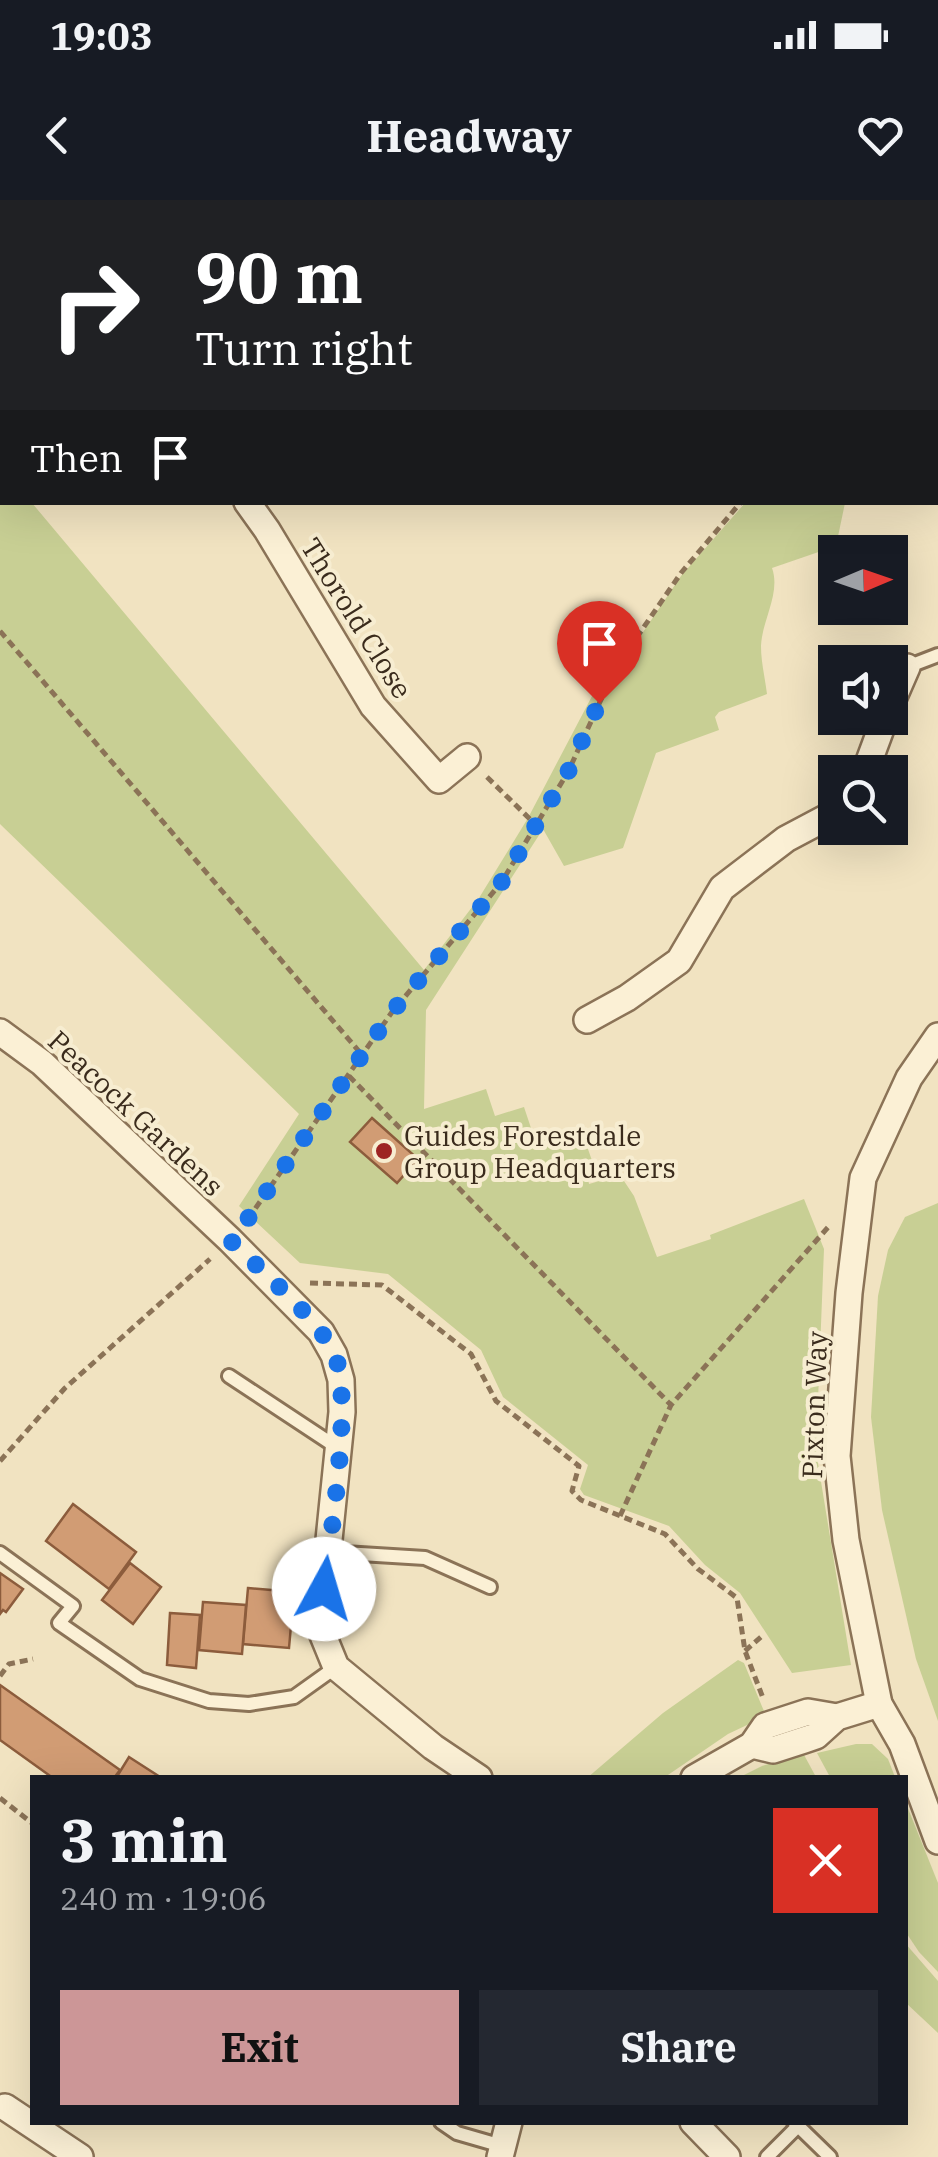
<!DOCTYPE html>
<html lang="en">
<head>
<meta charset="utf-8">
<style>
  :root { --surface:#171b24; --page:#242831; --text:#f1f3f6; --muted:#9ea1a6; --accent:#cc9697 }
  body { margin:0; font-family:"IBM Plex Serif",serif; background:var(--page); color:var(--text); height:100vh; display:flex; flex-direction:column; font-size:38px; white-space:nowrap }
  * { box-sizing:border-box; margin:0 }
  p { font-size:32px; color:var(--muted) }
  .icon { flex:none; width:55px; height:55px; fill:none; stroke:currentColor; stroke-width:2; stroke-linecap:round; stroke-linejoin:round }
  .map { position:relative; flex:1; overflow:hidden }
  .sheet { position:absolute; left:30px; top:1575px; width:878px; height:350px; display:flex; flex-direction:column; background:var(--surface); border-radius:0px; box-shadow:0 10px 40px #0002 }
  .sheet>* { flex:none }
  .hud { position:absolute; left:0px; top:0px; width:940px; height:305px; box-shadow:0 10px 40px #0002; background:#202124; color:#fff; overflow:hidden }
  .needle { width:65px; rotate:88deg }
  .tools { position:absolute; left:818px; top:335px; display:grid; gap:20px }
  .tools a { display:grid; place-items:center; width:90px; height:90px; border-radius:0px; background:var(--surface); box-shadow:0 10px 40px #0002; font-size:50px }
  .pin { position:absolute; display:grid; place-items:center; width:85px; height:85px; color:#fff; margin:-102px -42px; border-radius:50% 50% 50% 0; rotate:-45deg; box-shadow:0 0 10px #0007 }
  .pin .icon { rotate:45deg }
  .me { position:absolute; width:110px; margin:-55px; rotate:6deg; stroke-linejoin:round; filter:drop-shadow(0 0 8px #0008) }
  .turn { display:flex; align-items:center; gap:35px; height:210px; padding:0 30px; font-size:45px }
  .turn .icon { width:130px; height:130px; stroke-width:2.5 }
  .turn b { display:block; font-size:70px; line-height:85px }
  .then { display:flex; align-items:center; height:95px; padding:0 30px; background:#0003; gap:20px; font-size:38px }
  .round { display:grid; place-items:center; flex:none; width:105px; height:105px; border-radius:0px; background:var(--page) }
  .head { display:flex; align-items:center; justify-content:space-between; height:170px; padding:0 30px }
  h1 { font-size:60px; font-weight:700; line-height:75px }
  .cta { display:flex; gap:20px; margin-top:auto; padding:20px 30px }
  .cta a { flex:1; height:115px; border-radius:0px; background:var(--accent); color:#111; font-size:40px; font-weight:700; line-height:115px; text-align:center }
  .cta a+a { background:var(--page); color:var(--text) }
  .status { display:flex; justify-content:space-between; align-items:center; height:70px; padding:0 50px; background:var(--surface); direction:ltr }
  .status svg { height:28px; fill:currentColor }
  header { display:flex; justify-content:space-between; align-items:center; height:130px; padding:0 30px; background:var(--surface); font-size:45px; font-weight:700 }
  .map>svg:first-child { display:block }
  .green { fill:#c8cf94 }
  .building { fill:#d19c74; stroke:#8c5c3c; stroke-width:2.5 }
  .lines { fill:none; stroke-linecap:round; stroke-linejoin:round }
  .lane-casing { stroke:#8b7357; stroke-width:18 }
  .street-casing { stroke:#8b7357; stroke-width:30 }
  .path { stroke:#8b7357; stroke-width:5; stroke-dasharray:8 5; stroke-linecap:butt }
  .lane { stroke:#fbf0d5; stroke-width:12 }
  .street { stroke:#fbf0d5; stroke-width:25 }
  .route { stroke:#1a73e8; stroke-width:18; stroke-dasharray:0 32.4 }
  .poi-dot { fill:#9e2423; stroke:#f7edd1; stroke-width:4 }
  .labels { text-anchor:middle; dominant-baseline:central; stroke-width:8; stroke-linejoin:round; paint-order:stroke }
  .street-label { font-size:28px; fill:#3a2b1c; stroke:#f7edd1 }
  .poi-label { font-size:28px; fill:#3a2b1c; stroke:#f7edd1; text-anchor:start }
</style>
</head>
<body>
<div class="status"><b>19:03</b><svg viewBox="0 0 49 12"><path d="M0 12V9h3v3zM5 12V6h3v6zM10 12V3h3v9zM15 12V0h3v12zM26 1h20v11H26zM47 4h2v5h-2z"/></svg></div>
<header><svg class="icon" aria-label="back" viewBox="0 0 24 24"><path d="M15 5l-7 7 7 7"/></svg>Headway<svg class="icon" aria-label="heart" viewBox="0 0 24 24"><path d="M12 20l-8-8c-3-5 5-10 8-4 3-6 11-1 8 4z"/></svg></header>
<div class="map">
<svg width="938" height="1957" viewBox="0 0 938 1957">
  <rect width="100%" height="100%" fill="#f1e3c1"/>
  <!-- green -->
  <g class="green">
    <path d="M0 265 2 302 32 303 424 770 479 698 528 618 601 479 616 472 681 376 745 303H845L836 346 772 368C781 393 762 420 761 446 761 462 765 478 767 494L719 512 715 517 719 530 656 553 623 648 564 666 543 629 426 810 424 909 486 889 495 916 524 907 535 940 559 932 561 936 581 929 597 975 588 979 589 984 620 975 634 996 657 1057 711 1039 710 1035 804 999 824 1049 816 1251 851 1465 792 1473 740 1393 705 1365 669 1326 584 1295 580 1289 588 1265 503 1197 481 1150 388 1074 300 1063 239 1006 299 914 0 624Z"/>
    <path d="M938 1003V1521L916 1459 882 1310 871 1217 878 1096 888 1050 905 1017Z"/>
    <path d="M738 1460 744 1463 766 1516 728 1534 665 1577 587 1578 663 1513Z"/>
    <path d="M856 1544H872L888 1559 895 1577H830L817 1553Z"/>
    <path d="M803 1553 816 1577 738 1578 762 1566Z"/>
    <path d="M905 1601 938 1683V1772L919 1752 905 1731Z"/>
    <path d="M905 1743 938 1781V1833L905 1802Z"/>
  </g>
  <!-- building -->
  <g class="building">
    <path d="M372 918 418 959 397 983 350 942Z"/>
    <path d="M73 1304 136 1352 109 1389 46 1341Z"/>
    <path d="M130 1363 161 1387 133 1424 102 1400Z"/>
    <path d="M0 1373 23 1389 6 1412 3 1410 0 1414Z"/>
    <path d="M248 1388 294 1392 289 1448 243 1444Z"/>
    <path d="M203 1402 246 1405 242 1454 199 1450Z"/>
    <path d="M170 1413 200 1415 196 1468 167 1465Z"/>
    <path d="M0 1485 120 1570 114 1578H53L0 1540Z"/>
    <path d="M129 1557 160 1577 159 1578H116Z"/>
  </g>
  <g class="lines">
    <!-- lane casing -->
    <g class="lane-casing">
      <g id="lane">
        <path d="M907 467 938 455"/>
        <path d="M229 1176 338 1248"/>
        <path d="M328 1352 425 1358 490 1387"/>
        <path d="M0 1353 73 1406 59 1423 140 1479 209 1501 249 1504 294 1497 336 1467"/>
        <path d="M441 1922 457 1933 502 1946"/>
        <path d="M794 1922 830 1957"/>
        <path d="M767 1957 798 1926"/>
      </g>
    </g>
    <!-- street casing -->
    <g class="street-casing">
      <g id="street">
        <path d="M368 0 370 2"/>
        <path d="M711 0 713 2"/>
        <path d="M565 2 568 0"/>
        <path d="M247 302 267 330 373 506 439 580 467 557"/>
        <path d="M890 506 907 467"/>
        <path d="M865 572 885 518"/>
        <path d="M587 820 627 798 679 761 722 688 786 639 835 613"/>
        <path d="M0 832 42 863 230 1040 321 1132 334 1155 341 1180 342 1212 320 1428 336 1467 433 1547 479 1578"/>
        <path d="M938 836 909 878 863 978 849 1093 837 1256 846 1340 879 1504 902 1544 938 1641"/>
        <path d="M752 1545 773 1550 804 1540 816 1536 837 1517 879 1504"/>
        <path d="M694 1578 752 1545 765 1526 808 1512 837 1517"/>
        <path d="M5 1907 80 1957"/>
        <path d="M693 1922 727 1957"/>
        <path d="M500 1957 509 1922"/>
      </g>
    </g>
    <!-- path -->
    <g class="path">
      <path d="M0 431 363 856"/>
      <path d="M487 577 536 625"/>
      <path d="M349 876 671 1205"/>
      <path d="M248 1019 392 812 501 683 568 572 615 469 681 373 741 302"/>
      <path d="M310 1083 382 1085 471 1154 496 1201 579 1266 572 1291 581 1300 665 1334 698 1369 737 1398 745 1451 763 1498"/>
      <path d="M0 1261 65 1188 210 1059"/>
      <path d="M620 1316 671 1205 830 1025"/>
      <path d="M745 1451 761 1437"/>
      <path d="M0 1476 9 1464 33 1459"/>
      <path d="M0 1598 32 1623"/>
    </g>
    <!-- lane -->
    <use href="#lane" class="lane"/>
    <!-- street -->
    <use href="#street" class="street"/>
  </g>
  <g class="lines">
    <!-- route -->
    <path class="route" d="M324 1389C330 1336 354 1197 334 1153 316 1116 260 1070 230 1040L238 1033 392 812 501 683 568 572 599 503"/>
  </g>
  <!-- markers -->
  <circle class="poi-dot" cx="384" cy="951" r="10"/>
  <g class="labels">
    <!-- street labels -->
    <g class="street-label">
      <text transform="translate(357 418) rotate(58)">Thorold Close</text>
      <text transform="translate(136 913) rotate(43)">Peacock Gardens</text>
      <text transform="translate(814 1205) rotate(-88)">Pixton Way</text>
    </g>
    <!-- poi labels -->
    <g class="poi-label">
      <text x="404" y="935">Guides Forestdale<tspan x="404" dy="32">Group Headquarters</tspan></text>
    </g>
  </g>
</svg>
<div class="tools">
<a><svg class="needle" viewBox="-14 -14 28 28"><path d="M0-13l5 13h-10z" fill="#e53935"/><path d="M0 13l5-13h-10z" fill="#9ea1a6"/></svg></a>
<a><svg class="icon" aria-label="sound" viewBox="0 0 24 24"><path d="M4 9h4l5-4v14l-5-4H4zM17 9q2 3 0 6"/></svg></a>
<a><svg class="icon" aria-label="search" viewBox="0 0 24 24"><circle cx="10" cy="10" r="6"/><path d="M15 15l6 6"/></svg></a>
</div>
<div class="pin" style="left:599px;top:503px;background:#d93025"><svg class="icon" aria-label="arrive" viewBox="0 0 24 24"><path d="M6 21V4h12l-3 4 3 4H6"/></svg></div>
<svg class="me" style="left:324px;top:1389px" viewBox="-20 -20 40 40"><circle r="19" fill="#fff"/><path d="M0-13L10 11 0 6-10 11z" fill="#1a73e8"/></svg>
<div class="hud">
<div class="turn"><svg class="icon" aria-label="right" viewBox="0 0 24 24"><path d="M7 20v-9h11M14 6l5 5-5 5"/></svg><div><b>90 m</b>Turn right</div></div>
<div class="then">Then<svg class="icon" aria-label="arrive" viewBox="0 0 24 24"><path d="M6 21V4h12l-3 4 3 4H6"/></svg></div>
</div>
<section class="sheet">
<div class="head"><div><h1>3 min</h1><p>240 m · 19:06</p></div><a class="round" style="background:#d93025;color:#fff"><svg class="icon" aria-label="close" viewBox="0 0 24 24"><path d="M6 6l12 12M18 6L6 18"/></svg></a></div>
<div class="cta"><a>Exit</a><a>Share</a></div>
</section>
</div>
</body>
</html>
